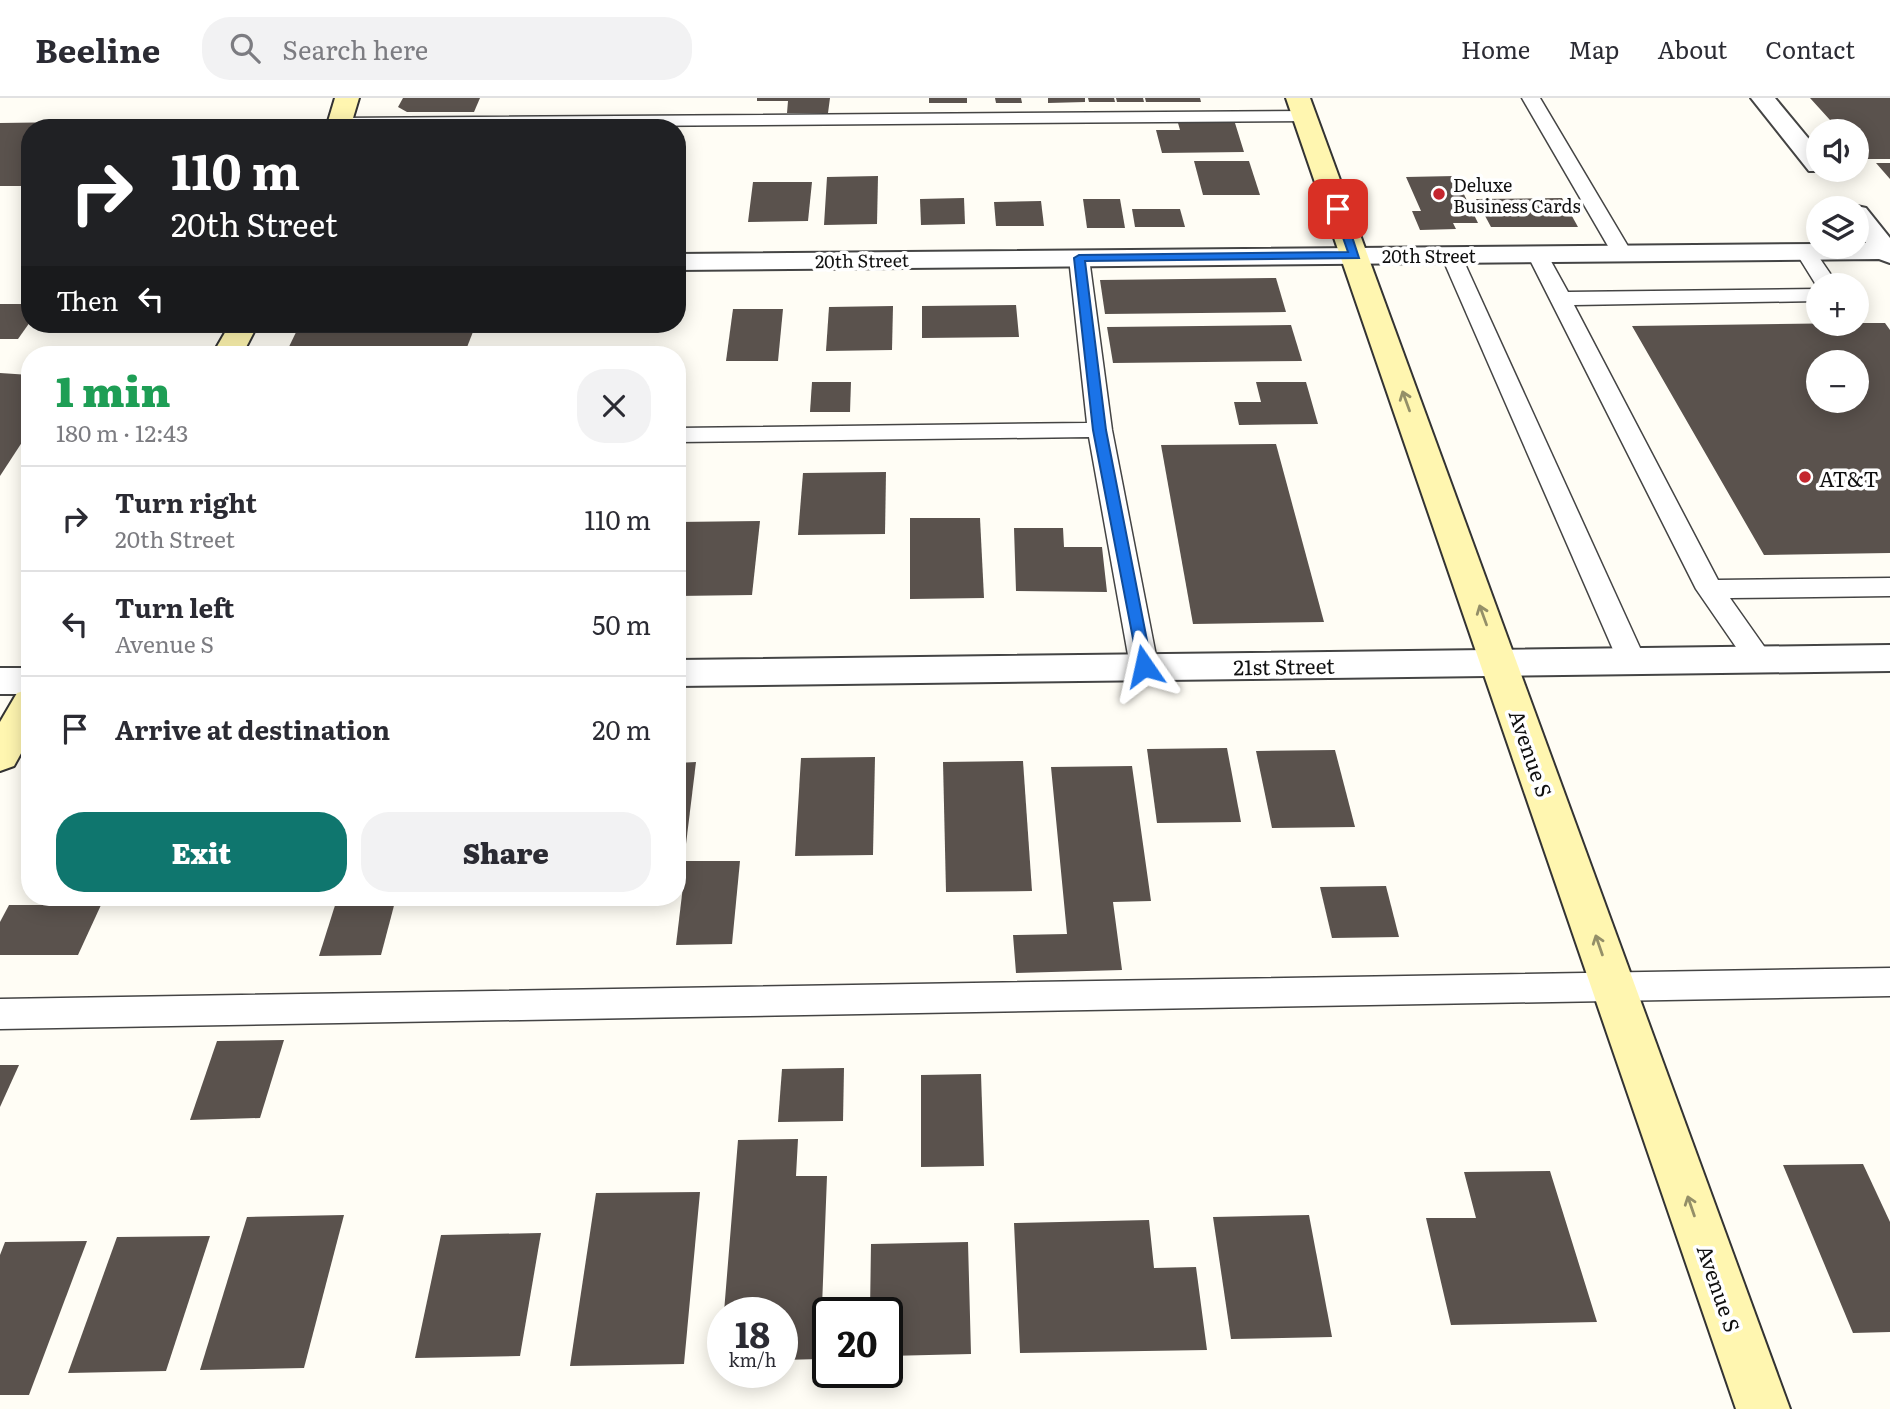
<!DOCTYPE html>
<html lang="en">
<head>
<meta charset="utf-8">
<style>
  :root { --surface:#fff; --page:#f2f2f3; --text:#2b2b33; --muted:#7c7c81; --line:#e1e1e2; --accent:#0f766e }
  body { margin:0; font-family:Literata,serif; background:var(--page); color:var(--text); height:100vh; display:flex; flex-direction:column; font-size:26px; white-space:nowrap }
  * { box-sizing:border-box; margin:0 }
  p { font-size:23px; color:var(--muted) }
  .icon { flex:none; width:38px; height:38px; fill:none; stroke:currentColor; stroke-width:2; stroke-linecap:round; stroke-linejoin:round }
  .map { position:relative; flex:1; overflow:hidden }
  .side { position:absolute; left:21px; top:248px; width:665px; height:560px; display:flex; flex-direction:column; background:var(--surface); border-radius:28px; box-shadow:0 4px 18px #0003 }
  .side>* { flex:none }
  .top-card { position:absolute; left:21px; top:21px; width:665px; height:214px; border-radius:28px; box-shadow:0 4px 18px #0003; background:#202124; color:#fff; overflow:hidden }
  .tools { position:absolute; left:1806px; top:21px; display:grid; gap:14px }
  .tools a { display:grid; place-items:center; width:63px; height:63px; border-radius:50%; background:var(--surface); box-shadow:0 4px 18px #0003; font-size:35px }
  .speed { position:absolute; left:707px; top:1199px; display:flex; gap:14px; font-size:35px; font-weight:700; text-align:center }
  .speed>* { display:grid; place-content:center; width:91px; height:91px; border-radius:50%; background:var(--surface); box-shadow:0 4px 18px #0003; line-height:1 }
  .speed small { font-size:18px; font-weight:400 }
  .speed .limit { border:4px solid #111; border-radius:10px; background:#fff; color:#111 }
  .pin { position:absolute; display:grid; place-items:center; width:60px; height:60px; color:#fff; margin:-30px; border-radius:14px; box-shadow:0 4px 10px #0006 }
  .me { position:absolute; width:77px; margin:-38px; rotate:349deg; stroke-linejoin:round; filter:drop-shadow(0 0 5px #0008) }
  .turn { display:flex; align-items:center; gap:24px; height:147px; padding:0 35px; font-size:32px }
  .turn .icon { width:91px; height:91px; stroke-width:2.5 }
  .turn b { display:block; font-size:49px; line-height:60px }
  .then { display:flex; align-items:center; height:66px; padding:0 35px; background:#0003; gap:14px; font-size:26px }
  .round { display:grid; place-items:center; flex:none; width:74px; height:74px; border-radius:28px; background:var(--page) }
  .head { display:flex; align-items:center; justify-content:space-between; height:119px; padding:0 35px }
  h1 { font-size:42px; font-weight:800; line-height:52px; color:#1e9e55 }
  .primary-button { display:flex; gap:14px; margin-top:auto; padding:14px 35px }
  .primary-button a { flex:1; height:80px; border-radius:28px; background:var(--accent); color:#fff; font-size:28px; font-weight:800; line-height:80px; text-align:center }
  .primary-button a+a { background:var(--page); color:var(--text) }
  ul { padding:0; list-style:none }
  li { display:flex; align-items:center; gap:21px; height:105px; padding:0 35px; border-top:2px solid var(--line) }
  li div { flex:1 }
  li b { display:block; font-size:26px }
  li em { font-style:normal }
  header { display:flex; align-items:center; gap:42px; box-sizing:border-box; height:98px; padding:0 35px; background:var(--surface); border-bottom:2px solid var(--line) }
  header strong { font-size:33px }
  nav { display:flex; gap:38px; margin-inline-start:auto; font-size:24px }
  .search { width:490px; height:63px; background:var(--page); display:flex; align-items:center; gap:18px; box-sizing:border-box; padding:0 24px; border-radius:28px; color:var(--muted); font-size:26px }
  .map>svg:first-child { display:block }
  .building { fill:#5a524d; fill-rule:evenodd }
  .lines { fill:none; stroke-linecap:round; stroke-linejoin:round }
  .lane-casing { stroke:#444; stroke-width:3 }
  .street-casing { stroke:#444; stroke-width:4 }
  .secondary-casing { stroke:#333; stroke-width:4 }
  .lane { fill:#fff; fill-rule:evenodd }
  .street { fill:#fff; fill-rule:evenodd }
  .secondary { fill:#fff6b0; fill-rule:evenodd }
  .oneway { stroke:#948f68 }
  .route { fill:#1a73e8; stroke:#114b97; stroke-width:2 }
  .poi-dot { fill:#c4262e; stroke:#fff; stroke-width:2.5 }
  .labels { text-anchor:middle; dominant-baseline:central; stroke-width:7; stroke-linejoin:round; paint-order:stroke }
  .far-poi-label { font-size:18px; fill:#111; stroke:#fff; text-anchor:start }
  .far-street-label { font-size:18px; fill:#111; stroke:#fff }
  .poi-label { font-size:21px; fill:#111; stroke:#fff; text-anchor:start }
  .street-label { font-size:21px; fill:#111; stroke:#fff }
</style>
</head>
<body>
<header>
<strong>Beeline</strong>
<div class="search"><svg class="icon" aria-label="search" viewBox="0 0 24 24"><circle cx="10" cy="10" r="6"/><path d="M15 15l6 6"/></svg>Search here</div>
<nav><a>Home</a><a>Map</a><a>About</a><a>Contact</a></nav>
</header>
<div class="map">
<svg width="1890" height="1311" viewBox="0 0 1890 1311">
  <rect width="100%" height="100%" fill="#fffdf5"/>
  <!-- building -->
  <g class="building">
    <path d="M403 0H480L474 14H407L398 9Z"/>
    <path d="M757 0H830L828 15H787L788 3H757Z"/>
    <rect x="929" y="0" width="38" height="5"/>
    <path d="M995 0H1021L1022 5H996Z"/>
    <path d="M1048 0H1085V4L1048 5Z"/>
    <path d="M1088 0H1114L1115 4H1089Z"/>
    <path d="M1116 0H1143L1144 4H1117Z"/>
    <path d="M1145 0H1200L1201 4H1146Z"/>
    <path d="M1810 0H1890V61H1865L1857 52V33H1840Z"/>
    <path d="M146 23 143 27 240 26 238 30H30V88H0V25Z"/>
    <path d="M1178 25H1235L1244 54 1162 55 1156 32H1180Z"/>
    <path d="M1194 63H1249L1260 97H1203Z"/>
    <path d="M1876 65H1890V81Z"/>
    <path d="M878 78 877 126 824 127 827 79Z"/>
    <path d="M1455 78 1478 125H1453L1456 131 1420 132 1412 113H1421L1406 79Z"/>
    <path d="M753 84H812L808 123 748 124Z"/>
    <path d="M964 100 965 126 921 127 920 101Z"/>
    <path d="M1562 100 1578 129H1491L1476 101Z"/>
    <path d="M1083 101H1120L1125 130H1087Z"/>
    <path d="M1041 103 1044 128H996L994 104Z"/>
    <path d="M1132 111H1180L1185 129H1135Z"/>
    <path d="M1276 180 1286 214 1105 216 1100 182Z"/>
    <path d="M0 206H30V224L18 241H0Z"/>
    <path d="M1016 207 1019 239 922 240V208Z"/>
    <path d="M893 208 892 252 826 253 829 209Z"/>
    <path d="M733 211H783L778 263H726Z"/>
    <path d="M1857 225H1885L1890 232V455L1764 457 1632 228ZM1818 264H1857V303H1818Z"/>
    <path d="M300 226H476L464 257H285Z"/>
    <path d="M1291 227 1302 263 1113 265 1107 229Z"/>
    <path d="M0 275 30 277V332L0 378Z"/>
    <path d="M812 284H851L850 314H810Z"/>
    <path d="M1256 284H1306L1318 326 1239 327 1234 304H1261Z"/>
    <path d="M1276 346 1324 524 1193 526 1161 347Z"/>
    <path d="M886 374 885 436 798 437 803 375Z"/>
    <path d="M910 420H980L984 500 910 501Z"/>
    <path d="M760 423 752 497 677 498V424Z"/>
    <path d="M1014 430H1063L1064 449H1102L1107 494 1016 493Z"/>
    <path d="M1227 650 1241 724 1157 725 1147 651Z"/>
    <path d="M1335 652 1355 729 1272 730 1256 653Z"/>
    <path d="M875 659 873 757 795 758 801 660Z"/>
    <path d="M1023 663 1032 793 946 794 943 664Z"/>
    <path d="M696 664 686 746H677V665Z"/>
    <path d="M1132 668 1151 803 1113 804 1122 872 1016 875 1013 837 1067 836 1051 669Z"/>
    <path d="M686 763H740L732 846 676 847Z"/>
    <path d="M1386 788 1399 839 1332 840 1320 789Z"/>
    <path d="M396 800 381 857 319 858 337 801Z"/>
    <path d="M9 807H101L78 857H0V824Z"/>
    <path d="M284 942 260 1020 190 1022 217 943Z"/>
    <path d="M0 967H19L0 1009Z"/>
    <path d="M844 970 843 1023 778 1024 782 971Z"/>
    <path d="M981 976 984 1068 921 1069V977Z"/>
    <path d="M798 1041 796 1078H827L820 1261 782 1262V1214H724L738 1042Z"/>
    <path d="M1863 1066 1890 1124V1234L1853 1235 1783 1067Z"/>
    <path d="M1550 1073 1597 1224 1451 1227 1426 1120H1476L1464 1074Z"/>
    <path d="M700 1094 684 1266 570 1268 596 1095Z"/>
    <path d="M344 1117 304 1270 200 1272 247 1119Z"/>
    <path d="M1309 1117 1332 1239 1231 1241 1213 1119Z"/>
    <path d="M1149 1122 1154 1170 1196 1169 1207 1252 1020 1255 1014 1125Z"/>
    <path d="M541 1135 520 1258 415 1260 441 1137Z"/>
    <path d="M210 1138 166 1273 68 1275 117 1139Z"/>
    <path d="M87 1143 29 1297H0V1157L5 1144Z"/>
    <path d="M968 1144 971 1256 887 1258V1214H870L871 1146Z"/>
  </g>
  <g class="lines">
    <!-- lane casing -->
    <g class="lane-casing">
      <g id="lane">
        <path d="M1522 0H1540L1632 155 1629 159 1622 161 1612 155Z"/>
        <path d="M1305 13 1314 19 1312 23 333 30 331 26 340 20Z"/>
        <path d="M1805 147 1812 149 1838 187H1818V190L1795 153Z"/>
        <path d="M1537 150 1547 156 1568 194 1818 191V203L1574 207 1718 482 1890 480V498L1730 500 1773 561 1769 568 1759 571 1749 568 1696 491 1527 156Z"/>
        <path d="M1451 151 1461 157 1646 563 1642 570 1632 573 1622 570 1618 563 1441 157Z"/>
        <path d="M1079 154 1089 160 1112 332 1158 568 1154 575 1144 578 1134 575 1130 568 1089 339 677 344V330L1087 325 1069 160Z"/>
        <path d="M1890 870V898L0 931V901Z"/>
      </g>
    </g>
    <!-- street casing -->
    <g class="street-casing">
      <g id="street">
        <path d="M1751 0H1775L1818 52V72L1827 73H1809Z"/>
        <path d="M1857 108 1866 110 1890 140V165L1879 161 677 172V156L1818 146V149H1857V145H1866L1857 133V110H1849Z"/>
        <path d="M1890 547V573L677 588V562Z"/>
        <rect x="0" y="570" width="30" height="26"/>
      </g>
    </g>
    <!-- secondary casing -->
    <g class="secondary-casing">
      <g id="secondary">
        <path d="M335 0H359L350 30H326Z"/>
        <path d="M1286 0H1310L1790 1311H1736Z"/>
        <path d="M230 226H258L242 257H212Z"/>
        <path d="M30 591V639L14 668 0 673V624L17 595Z"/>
      </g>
    </g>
    <!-- lane -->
    <use href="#lane" class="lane"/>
    <!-- street -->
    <use href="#street" class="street"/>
    <!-- secondary -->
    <use href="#secondary" class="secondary"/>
  </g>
  <!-- one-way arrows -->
  <defs><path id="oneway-shaft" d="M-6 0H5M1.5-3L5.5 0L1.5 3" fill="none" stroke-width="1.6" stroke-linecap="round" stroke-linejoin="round" transform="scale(1.75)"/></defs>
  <g class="oneway">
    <use href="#oneway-shaft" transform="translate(1406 303) rotate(-110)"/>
    <use href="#oneway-shaft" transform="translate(1483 517) rotate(-110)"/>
    <use href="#oneway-shaft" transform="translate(1599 847) rotate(-109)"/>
    <use href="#oneway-shaft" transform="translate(1691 1108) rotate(-109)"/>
  </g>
  <!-- route -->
  <path class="route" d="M1338 108 1343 111 1359 160 1085 163 1106 332 1152 568 1144 574 1139 572 1093 332 1074 160 1079 157 1348 154 1333 111Z"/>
  <!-- markers -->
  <g class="poi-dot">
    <circle cx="1439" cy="96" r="7"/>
    <circle cx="1805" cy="379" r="7"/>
  </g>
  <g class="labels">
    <!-- far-poi labels -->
    <g class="far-poi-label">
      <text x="1453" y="86">Deluxe<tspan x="1453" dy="21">Business Cards</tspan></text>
    </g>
    <!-- far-street labels -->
    <g class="far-street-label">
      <text x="1429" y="157">20th Street</text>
      <text transform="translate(862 162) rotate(-1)">20th Street</text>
    </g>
    <!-- poi labels -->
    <g class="poi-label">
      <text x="1819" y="379">AT&amp;T</text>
    </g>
    <!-- street labels -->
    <g class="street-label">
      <text transform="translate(1284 567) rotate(-1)">21st Street</text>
      <text transform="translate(1532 655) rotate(71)">Avenue S</text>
      <text transform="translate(1720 1190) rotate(71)">Avenue S</text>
    </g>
  </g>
</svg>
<div class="tools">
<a><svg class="icon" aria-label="sound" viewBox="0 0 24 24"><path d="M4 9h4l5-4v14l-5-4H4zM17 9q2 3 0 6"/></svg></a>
<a><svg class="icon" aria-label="layers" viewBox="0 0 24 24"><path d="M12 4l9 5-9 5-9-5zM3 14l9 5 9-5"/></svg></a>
<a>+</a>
<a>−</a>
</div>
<div class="speed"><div>18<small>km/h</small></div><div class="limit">20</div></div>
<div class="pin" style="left:1338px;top:111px;background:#d93025"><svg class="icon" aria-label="arrive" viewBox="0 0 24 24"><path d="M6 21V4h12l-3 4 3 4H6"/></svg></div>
<svg class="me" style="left:1144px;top:568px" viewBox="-20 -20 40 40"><path d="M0-17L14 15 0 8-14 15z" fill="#1a73e8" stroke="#fff" stroke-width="4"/></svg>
<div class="top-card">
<div class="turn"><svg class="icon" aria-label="right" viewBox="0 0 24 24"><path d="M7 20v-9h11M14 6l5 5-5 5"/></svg><div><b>110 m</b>20th Street</div></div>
<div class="then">Then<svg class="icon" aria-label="left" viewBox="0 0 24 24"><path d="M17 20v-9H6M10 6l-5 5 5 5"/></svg></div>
</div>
<section class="side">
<div class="head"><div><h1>1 min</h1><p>180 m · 12:43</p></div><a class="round"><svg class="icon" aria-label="close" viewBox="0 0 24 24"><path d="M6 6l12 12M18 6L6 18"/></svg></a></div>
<ul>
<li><svg class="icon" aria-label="right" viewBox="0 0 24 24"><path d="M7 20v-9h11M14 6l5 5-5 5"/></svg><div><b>Turn right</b><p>20th Street</p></div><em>110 m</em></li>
<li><svg class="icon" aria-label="left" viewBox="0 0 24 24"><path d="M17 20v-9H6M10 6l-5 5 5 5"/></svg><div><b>Turn left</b><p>Avenue S</p></div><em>50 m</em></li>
<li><svg class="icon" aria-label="arrive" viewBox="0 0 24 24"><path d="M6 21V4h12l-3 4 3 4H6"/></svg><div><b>Arrive at destination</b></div><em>20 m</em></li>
</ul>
<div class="primary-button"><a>Exit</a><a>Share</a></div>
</section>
</div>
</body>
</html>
